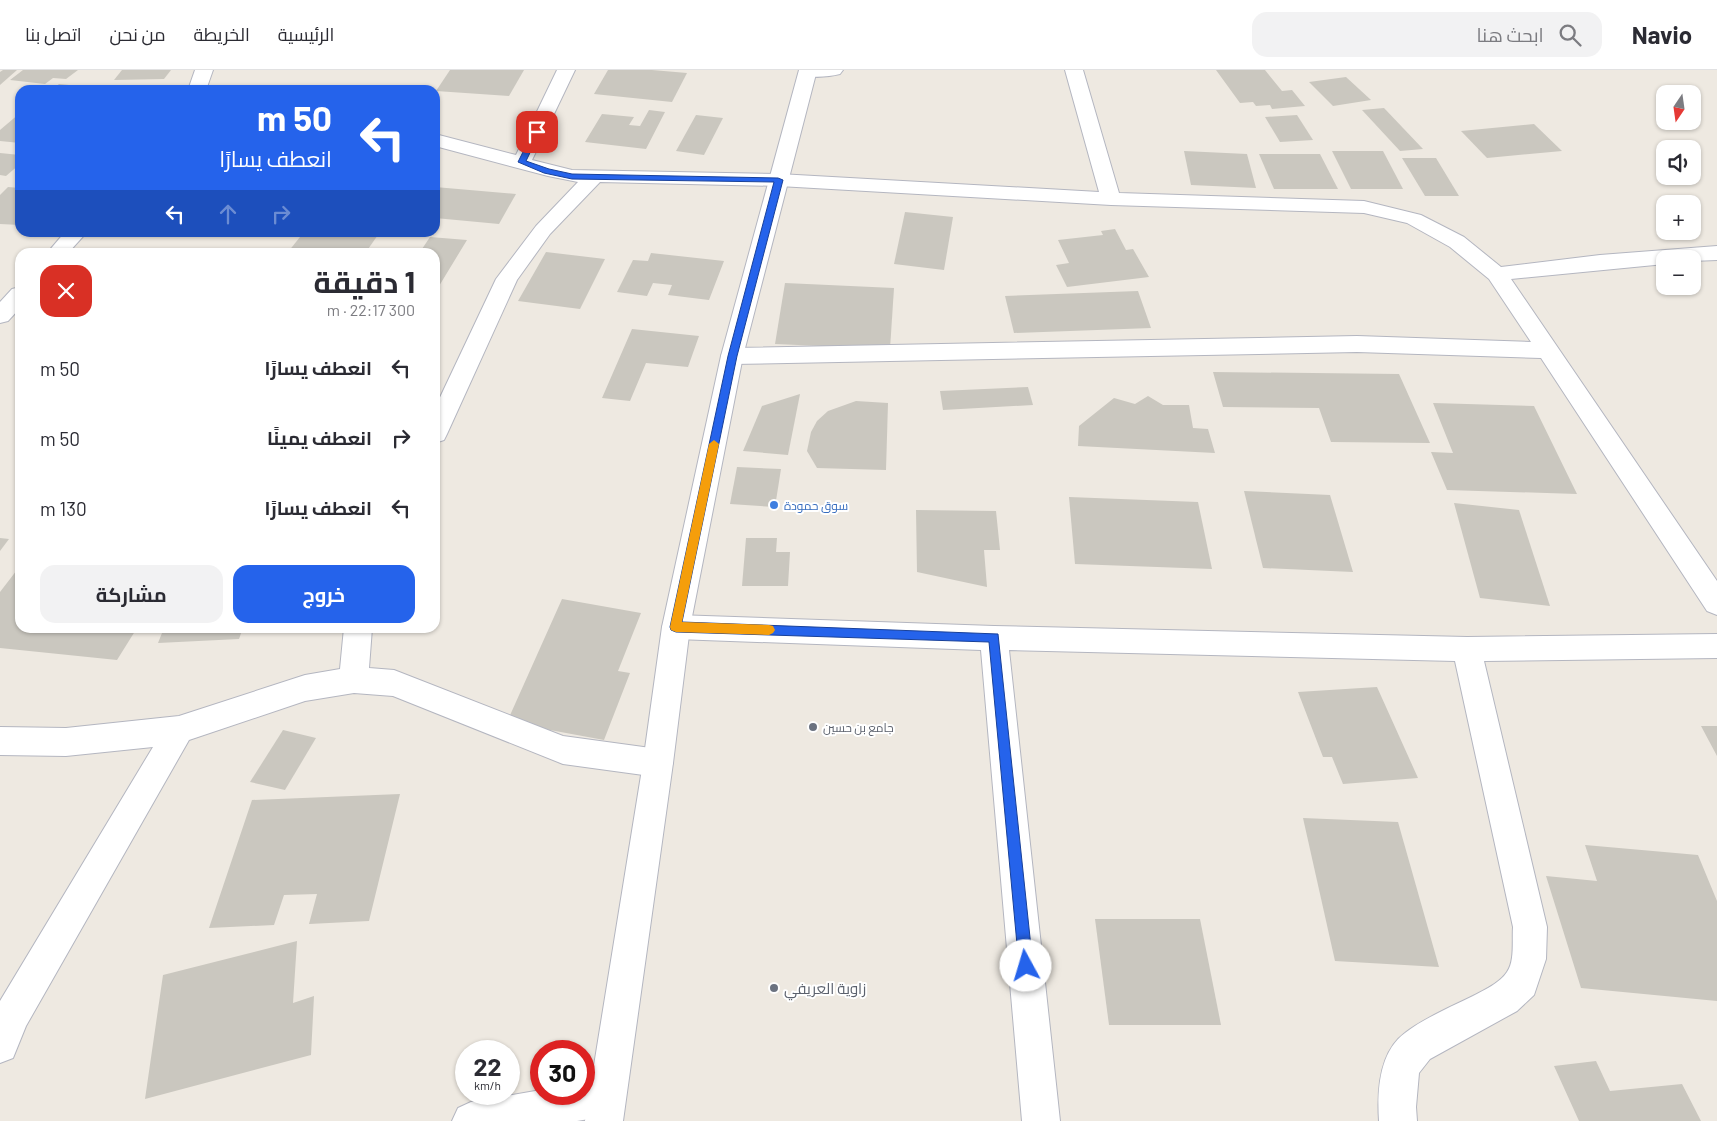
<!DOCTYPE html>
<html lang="ar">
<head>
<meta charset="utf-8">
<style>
  :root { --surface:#fff; --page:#f2f2f3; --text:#2b2b33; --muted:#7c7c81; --line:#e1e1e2; --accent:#2563eb }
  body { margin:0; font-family:Barlow,Cairo,sans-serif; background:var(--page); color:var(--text); direction:rtl; height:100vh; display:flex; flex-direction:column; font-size:19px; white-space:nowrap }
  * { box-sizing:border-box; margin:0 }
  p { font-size:16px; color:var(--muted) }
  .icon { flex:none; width:28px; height:28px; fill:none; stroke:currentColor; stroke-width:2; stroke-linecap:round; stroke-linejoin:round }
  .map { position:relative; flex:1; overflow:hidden; direction:ltr }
  .details { position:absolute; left:15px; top:178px; width:425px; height:385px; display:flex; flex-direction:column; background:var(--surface); border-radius:15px; box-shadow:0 1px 4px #0004; direction:rtl }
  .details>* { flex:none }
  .hud { position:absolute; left:15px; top:15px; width:425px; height:152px; border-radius:15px; box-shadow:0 1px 4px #0004; direction:rtl; background:#2563eb; color:#fff; overflow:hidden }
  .needle { width:32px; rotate:193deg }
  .controls { position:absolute; left:1656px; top:15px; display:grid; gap:10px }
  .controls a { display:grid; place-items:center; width:45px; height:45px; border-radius:10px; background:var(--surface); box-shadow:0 1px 4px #0004; font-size:25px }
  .speed { position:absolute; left:455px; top:970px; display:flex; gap:10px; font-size:25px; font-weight:700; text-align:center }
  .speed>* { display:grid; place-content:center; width:65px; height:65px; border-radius:50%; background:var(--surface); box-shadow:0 1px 4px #0004; line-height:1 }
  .speed small { font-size:12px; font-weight:400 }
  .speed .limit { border:8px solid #d22; background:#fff; color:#111 }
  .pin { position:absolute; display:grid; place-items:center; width:42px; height:42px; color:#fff; margin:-21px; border-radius:10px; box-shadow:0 2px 8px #0006 }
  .me { position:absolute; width:55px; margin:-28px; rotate:354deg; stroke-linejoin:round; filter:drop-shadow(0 0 4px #0008) }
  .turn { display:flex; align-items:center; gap:18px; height:105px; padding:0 25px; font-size:22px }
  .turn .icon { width:65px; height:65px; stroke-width:2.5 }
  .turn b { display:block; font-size:35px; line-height:42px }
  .lanes { display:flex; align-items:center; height:48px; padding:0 25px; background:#0003; justify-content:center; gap:25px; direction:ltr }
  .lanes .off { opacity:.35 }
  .round { display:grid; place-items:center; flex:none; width:52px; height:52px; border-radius:15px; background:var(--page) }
  .overview { display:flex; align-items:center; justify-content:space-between; height:85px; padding:0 25px }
  h1 { font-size:30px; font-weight:700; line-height:38px }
  .action { display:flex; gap:10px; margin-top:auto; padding:10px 25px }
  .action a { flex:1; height:58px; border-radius:15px; background:var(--accent); color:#fff; font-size:20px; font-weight:700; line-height:58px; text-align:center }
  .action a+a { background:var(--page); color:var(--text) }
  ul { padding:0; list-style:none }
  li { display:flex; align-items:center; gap:15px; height:70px; padding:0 25px }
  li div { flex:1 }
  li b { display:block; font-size:19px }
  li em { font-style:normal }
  header { display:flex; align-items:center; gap:30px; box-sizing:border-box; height:70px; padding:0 25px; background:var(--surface); border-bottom:1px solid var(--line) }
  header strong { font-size:24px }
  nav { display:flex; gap:28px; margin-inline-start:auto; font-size:18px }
  .search { width:350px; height:45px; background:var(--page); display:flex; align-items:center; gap:12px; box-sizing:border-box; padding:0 18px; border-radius:15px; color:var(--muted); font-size:19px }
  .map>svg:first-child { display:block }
  .building { fill:#cac7bf }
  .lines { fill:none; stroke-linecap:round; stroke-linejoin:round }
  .street-casing { stroke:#b4b6c0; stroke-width:2 }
  .secondary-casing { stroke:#b4b6c0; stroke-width:2 }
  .street { fill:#fff; fill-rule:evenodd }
  .secondary { fill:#fff; fill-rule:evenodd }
  .route { fill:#2563eb; stroke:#184099 }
  .slow { fill:#f59e0b }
  .shop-dot { fill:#3f7fe0; stroke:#fff; stroke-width:2 }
  .worship-dot { fill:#6b7280; stroke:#fff; stroke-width:2 }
  .labels { text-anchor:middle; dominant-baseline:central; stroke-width:4; stroke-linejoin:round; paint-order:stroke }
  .shop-label { font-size:12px; fill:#366cbe; stroke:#fff; text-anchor:start }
  .worship-label { font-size:12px; fill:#5b616d; stroke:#fff; text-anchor:start }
  .near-worship-label { font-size:15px; fill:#5b616d; stroke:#fff; text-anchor:start }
</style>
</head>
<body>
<header>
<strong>Navio</strong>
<div class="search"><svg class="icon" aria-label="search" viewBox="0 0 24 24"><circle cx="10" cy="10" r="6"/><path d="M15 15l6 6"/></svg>ابحث هنا</div>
<nav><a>الرئيسية</a><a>الخريطة</a><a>من نحن</a><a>اتصل بنا</a></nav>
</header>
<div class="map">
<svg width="1717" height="1051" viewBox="0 0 1717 1051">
  <rect width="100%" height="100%" fill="#eee9e1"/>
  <!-- building -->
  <g class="building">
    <path d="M3 0H17L0 15V2Z"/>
    <path d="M23 0H78L66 9 53 8 45 14 10 10Z"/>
    <path d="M122 0H171L164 9 114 10Z"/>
    <path d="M450 0H524L509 26 436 21Z"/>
    <path d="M608 0H652L687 3 672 32 594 24Z"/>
    <path d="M1216 0H1265L1282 21 1292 20 1305 36 1272 39 1270 35 1256 36 1253 32 1240 33Z"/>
    <path d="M1346 7 1371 30 1333 36 1309 12Z"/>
    <path d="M59 14 89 17 85 20H52Z"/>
    <path d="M120 15 160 18 158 20H115Z"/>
    <path d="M1384 38 1423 79 1400 81 1362 40Z"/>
    <path d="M649 40 665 42 646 79 585 72 602 44 634 47 629 55 640 56Z"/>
    <path d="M20 43V73L0 71V60Z"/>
    <path d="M696 45 723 48 704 85 676 81Z"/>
    <path d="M1297 45 1313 70 1280 72 1265 47Z"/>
    <path d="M1534 54 1562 81 1487 88 1461 61Z"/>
    <path d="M1184 81 1247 84 1256 118 1191 115Z"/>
    <path d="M1332 81H1383L1403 119H1351Z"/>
    <path d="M0 83 20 85V94L6 106 0 105Z"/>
    <path d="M1259 84H1320L1338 119H1274Z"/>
    <path d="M1402 88H1436L1459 126H1425Z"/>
    <path d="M8 117 20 118V155L0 154V125Z"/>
    <path d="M435 117 516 124 499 154 435 148Z"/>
    <path d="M905 142 953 147 944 200 894 194Z"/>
    <path d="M1115 159 1126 180 1133 179 1149 207 1067 217 1056 195 1069 193 1058 170 1103 165 1101 161Z"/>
    <path d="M304 162H380L366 182H288Z"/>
    <path d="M430 167 467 170 436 221 435 182H420Z"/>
    <path d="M546 182 605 189 580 239 518 231Z"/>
    <path d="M651 183 724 191 709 230 668 225 672 215 653 213 647 226 617 222 633 190 648 191Z"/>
    <path d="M785 213 894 218 890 279 775 274Z"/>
    <path d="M1138 221 1151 258 1014 263 1005 226Z"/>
    <path d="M632 259 699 266 688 297 646 293 630 331 602 328Z"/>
    <path d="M1213 302 1399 304 1430 373 1331 372 1319 338 1223 337Z"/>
    <path d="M1028 317 1033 335 943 340 940 321Z"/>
    <path d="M800 324 788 385 743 381 762 336Z"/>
    <path d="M1148 326 1163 335H1189L1193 358 1208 359 1215 383 1078 376 1079 356 1114 328 1135 334Z"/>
    <path d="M856 331 888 333 886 400 817 398 807 381 811 362 817 351 828 341Z"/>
    <path d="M1433 333 1534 336 1577 424 1447 420 1431 382 1453 383Z"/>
    <path d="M737 397 781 399 775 437 730 434Z"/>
    <path d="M1244 421 1330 425 1353 502 1263 498Z"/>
    <path d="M1069 427 1198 432 1212 499 1075 494Z"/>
    <path d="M1454 433 1519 440 1550 536 1480 528Z"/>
    <path d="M916 440 996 441 1000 480H984L987 517 917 502Z"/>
    <path d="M0 468 9 469 0 481Z"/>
    <path d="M746 468H777L776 482H790L788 516H742Z"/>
    <path d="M20 496V558H137L117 590 0 578V522Z"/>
    <path d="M562 529 641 543 618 601 630 603 604 670 507 652Z"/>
    <path d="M164 558H243L239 569 158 573Z"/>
    <path d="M1377 617 1418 708 1343 714 1332 687H1323L1298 622Z"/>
    <path d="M1701 656H1717V686Z"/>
    <path d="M283 660 316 668 285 720 250 712Z"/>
    <path d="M400 724 369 851 309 854 317 824 284 825 274 855 209 858 252 730Z"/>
    <path d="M1303 748 1398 752 1439 897 1335 891Z"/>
    <path d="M1585 775 1698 785 1717 831V931L1581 918 1546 806 1597 811Z"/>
    <path d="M1095 849H1200L1221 955H1109Z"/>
    <path d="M297 871 293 933 314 926 311 985 145 1029 163 905Z"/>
    <path d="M1596 991 1610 1021 1682 1014 1701 1051H1579L1554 996Z"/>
  </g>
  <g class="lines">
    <!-- street casing -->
    <g class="street-casing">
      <g id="street">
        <path d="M195 0H213L206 20H188Z"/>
        <path d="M557 0H575L532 90 572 100 779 104 1099 122 1065 0H1083L1119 123 1364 131 1421 145 1464 167 1501 197 1600 185 1717 176V190L1692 191V189H1665V194L1511 209 1717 511V545L1707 541 1541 288 1357 282 732 294 724 292 721 286 724 280 732 278 1357 266 1531 272 1489 209 1450 177 1407 153 1364 143 1111 135 779 116 600 112 550 164 517 210 447 364 444 370 435 373V338L496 209 536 156 578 112 548 106 435 76V64L516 85Z"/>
        <path d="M799 0H843L840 4C828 7 813 8 801 5Z"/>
        <path d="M65 162H87L69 182H48Z"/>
        <path d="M20 217V238L8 251 0 253V232L12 219Z"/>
        <path d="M676 545 994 556 1467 567 1717 564V588L1484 591 1547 857 1546 889 1534 925 1517 941 1430 989 1419 1003 1416 1037 1417 1051H1379C1377 1021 1379 982 1405 963 1424 948 1451 937 1473 926 1484 920 1500 913 1507 902 1515 891 1512 870 1513 857L1455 591 1009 580 1060 1051H1022L981 580 676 569 666 565 662 557 666 549Z"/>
        <path d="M344 558H372L369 598 394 600 563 666 658 679 669 683 673 693 669 703 658 707 563 694 393 626 354 623 305 631 189 670 26 956 13 988 0 993V931L153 677 66 686 0 685V657L66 658 179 646 305 605 340 599Z"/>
        <path d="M607 1008 620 1014 626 1027 620 1040 607 1046 577 1051H452L458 1038 471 1032 541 1020V1024H584V1012Z"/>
      </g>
    </g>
    <!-- secondary casing -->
    <g class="secondary-casing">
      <path id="secondary" d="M799 0H817L743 286 690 557 673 693 623 1051H585L643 693 662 557 721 286Z"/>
    </g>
    <!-- street -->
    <use href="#street" class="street"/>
    <!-- secondary -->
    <use href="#secondary" class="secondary"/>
  </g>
  <!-- route -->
  <path class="route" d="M537 59 540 62 526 91 549 99 572 104 778 108 783 110 737 286 682 552 998 564 1033 896 1031 901 1026 903 1021 901 1019 896 989 572 676 562 671 560 670 557 728 286 774 112 572 109 544 103 518 92 533 62Z"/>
  <!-- slow -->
  <path class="slow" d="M714 370 719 374 682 552 769 555 773 556 775 560 773 563 769 565 676 562 671 560 670 557 709 374Z"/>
  <!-- markers -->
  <circle class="shop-dot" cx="774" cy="435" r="5"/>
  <g class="worship-dot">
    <circle cx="813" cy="657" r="5"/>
    <circle cx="774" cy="918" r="5"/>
  </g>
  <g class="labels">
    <!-- shop labels -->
    <g class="shop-label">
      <text x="784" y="435">سوق حمودة</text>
    </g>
    <!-- worship labels -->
    <g class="worship-label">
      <text x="823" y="657">جامع بن حسين</text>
    </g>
    <!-- near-worship labels -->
    <g class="near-worship-label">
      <text x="784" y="918">زاوية العريفي</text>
    </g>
  </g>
</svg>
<div class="controls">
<a><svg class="needle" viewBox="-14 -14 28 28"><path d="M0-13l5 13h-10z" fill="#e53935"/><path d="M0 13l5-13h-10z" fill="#7c7c81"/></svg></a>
<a><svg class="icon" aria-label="sound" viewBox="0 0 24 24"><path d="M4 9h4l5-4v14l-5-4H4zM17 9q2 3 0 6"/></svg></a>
<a>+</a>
<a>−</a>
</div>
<div class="speed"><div>22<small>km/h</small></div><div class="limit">30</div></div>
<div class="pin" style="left:537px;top:62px;background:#d93025"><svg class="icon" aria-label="arrive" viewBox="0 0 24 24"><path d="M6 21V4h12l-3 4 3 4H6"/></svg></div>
<svg class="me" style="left:1026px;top:896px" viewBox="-20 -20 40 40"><circle r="19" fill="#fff"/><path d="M0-13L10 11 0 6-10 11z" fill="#2563eb"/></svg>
<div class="hud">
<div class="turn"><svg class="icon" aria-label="left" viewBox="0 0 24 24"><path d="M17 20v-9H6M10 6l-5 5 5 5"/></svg><div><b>50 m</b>انعطف يسارًا</div></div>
<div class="lanes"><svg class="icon" aria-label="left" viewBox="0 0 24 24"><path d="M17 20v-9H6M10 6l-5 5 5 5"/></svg><svg class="icon off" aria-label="ahead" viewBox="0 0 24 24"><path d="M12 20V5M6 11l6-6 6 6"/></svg><svg class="icon off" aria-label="right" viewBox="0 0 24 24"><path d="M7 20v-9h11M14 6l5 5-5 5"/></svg></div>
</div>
<section class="details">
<div class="overview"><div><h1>1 دقيقة</h1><p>300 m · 22:17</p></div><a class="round" style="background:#d93025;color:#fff"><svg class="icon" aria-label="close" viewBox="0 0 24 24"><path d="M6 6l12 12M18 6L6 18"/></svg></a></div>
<ul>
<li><svg class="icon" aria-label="left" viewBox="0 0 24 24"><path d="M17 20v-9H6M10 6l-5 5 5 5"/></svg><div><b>انعطف يسارًا</b></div><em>50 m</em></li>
<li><svg class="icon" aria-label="right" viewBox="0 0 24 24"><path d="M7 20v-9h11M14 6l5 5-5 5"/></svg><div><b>انعطف يمينًا</b></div><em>50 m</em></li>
<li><svg class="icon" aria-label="left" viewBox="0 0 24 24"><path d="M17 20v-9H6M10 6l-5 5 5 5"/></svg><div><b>انعطف يسارًا</b></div><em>130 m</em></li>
</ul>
<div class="action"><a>خروج</a><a>مشاركة</a></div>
</section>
</div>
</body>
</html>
